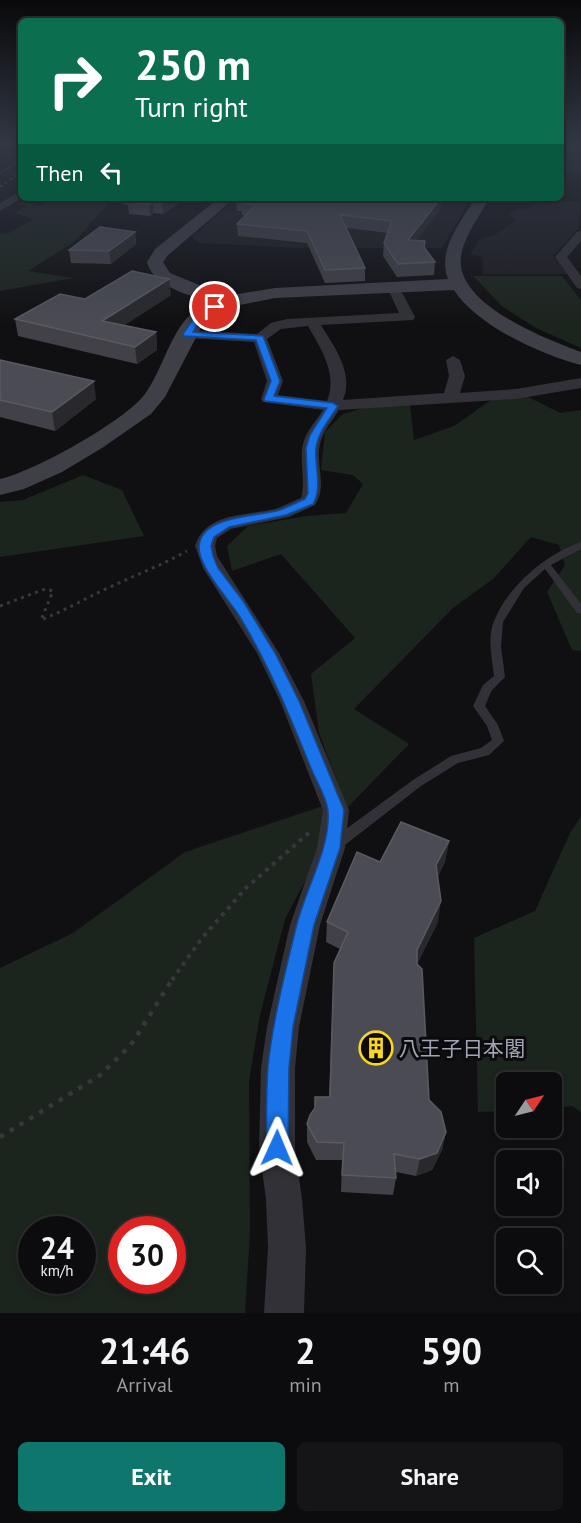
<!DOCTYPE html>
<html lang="en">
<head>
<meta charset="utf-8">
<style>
  :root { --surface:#0c0c0e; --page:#151517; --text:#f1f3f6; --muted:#9a9b9e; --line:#2c2c2e; --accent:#0f766e }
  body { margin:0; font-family:"PT Sans","Noto Sans JP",sans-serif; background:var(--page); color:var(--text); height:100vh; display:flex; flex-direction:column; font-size:22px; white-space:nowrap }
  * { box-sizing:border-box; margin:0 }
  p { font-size:20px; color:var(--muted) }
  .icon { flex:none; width:33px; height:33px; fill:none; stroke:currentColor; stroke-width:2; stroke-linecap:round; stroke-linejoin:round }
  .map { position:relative; height:1313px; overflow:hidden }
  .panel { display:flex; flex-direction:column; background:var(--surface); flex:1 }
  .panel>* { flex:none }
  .hud { position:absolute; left:18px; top:18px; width:546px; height:183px; border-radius:9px; box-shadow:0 3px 9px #0003,0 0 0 2px var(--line); background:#0b6e4f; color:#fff; overflow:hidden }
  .needle { width:39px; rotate:55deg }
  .tools { position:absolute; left:496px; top:1072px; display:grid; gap:12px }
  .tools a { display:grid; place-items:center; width:66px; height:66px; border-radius:9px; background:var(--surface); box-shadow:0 3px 9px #0003,0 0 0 2px var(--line); font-size:30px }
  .speed { position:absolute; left:18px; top:1216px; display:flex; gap:12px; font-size:30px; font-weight:700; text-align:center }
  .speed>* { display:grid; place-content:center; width:78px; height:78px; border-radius:50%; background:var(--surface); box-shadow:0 3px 9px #0003,0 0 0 2px var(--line); line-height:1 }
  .speed small { font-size:15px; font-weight:400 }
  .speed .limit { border:9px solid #d22; background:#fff; color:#111 }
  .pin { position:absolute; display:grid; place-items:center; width:51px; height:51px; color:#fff; margin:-26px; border:3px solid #fff; border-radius:50%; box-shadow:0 2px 6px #0007 }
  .me { position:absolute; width:66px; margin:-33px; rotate:1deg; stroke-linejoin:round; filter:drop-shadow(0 0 4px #0008) }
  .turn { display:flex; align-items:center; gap:21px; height:126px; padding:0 18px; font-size:27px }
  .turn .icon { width:78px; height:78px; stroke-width:2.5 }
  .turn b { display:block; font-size:42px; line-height:51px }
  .then { display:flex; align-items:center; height:57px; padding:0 18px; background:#0003; gap:12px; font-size:22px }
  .eta { display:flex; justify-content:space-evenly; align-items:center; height:102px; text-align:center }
  .eta b { font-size:36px; font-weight:700; line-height:42px }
  .button { display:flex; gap:12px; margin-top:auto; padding:12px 18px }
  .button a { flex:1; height:69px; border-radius:9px; background:var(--accent); color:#fff; font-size:24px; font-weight:700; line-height:69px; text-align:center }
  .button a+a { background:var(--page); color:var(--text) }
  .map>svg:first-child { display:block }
  .built { fill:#1c1c1f }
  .green { fill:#1c241e; fill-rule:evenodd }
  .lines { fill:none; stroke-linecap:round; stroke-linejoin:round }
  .stream { stroke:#262c36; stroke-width:2 }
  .path-far3 { stroke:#37383e; stroke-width:1.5; stroke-dasharray:1.5 2; stroke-linecap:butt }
  .path-far2 { stroke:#37383e; stroke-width:3; stroke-dasharray:3 4.5; stroke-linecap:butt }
  .path-far1 { stroke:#37383e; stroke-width:4; stroke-dasharray:4 5; stroke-linecap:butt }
  .path { stroke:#37383e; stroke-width:4.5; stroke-dasharray:4.5 7; stroke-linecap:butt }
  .lane { fill:#313137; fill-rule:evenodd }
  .street { fill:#313137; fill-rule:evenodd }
  .secondary { fill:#3f3f47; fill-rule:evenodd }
  .rail { stroke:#484850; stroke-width:2; stroke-dasharray:3 3; stroke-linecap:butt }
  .wall { fill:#414147 }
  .shaded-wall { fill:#29292d }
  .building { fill:#4b4c53; stroke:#595a62; stroke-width:1.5 }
  .route { fill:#1a73e8; stroke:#114b97; stroke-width:1.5 }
  .labels { text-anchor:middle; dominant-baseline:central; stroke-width:6; stroke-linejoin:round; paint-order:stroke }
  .near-poi-label { font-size:21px; fill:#a0a3b3; stroke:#0b0b0d; text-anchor:start }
</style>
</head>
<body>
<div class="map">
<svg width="581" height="1313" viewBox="0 0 581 1313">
  <rect width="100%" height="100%" fill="#101012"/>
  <!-- built -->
  <g class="built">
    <path d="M237 198H453L467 205 442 248H298L200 243 192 237Z"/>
    <path d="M540 200 581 202 578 229 553 256 567 274H483L482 257 470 254 481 238 495 235 516 221 509 214 518 208 527 209Z"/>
  </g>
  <!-- green -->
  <g class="green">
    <path d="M571 142H581V172L565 171Z"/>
    <path d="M28 198H42L32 206 41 205 51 198H113L74 242 28 271 73 278 0 291V234L9 233 34 219 14 213 27 206 18 204Z"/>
    <path d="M473 276H562L581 300V348L536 328 502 306Z"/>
    <path d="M528 397 560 413 581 410V651L572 650 547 592 565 565 559 545 531 537 493 579 453 608 354 709 409 744 347 808 319 733 311 674 355 638 281 554 232 571 227 546 248 526 306 516 346 513 363 484 353 475 321 470 325 432 343 414 366 407 410 405 414 440 454 426 491 400Z"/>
    <path d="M83 475 122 490 144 536 0 557V502L23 500Z"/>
    <path d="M326 805 316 861 285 919 260 1015 249 1081 250 1233 245 1313H0V968L73 933 185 852ZM32 1230H82V1281H32ZM122 1230H172V1281H122Z"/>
    <path d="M581 816V1112L572 1106 552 1108V1083H507V1111L478 1112 474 938 535 911 570 833Z"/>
  </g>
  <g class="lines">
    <!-- stream -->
    <path class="stream" d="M0 173 21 160"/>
    <!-- path-far3 -->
    <path class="path-far3" d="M0 144 8 142"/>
    <!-- path-far2 -->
    <path class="path-far2" d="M0 606 45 589 53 591 41 620C66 610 86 598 110 587 136 575 162 565 187 551"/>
    <!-- path-far1 -->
    <path class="path-far1" d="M172 980 202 938 246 888 311 831"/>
    <!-- path -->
    <path class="path" d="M0 1137 99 1076 131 1045 173 978"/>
    <!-- lane -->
    <path class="lane" d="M581 542V549L551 565 581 604V614L577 613 545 569 524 588 503 622 501 646 505 677 492 690 485 706 498 725 504 741 489 755 458 763 421 786 341 848 336 849 331 848 330 844 331 840 413 780 451 756 481 748 492 740 487 726 473 706 483 685 494 676C492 659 487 637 494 621 508 586 546 554 581 542Z"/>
    <!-- street -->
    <g class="street">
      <path d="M21 191 22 198 0 211V203Z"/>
      <path d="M581 231V241L567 257 581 276V289L577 288 555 257 577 232Z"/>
      <path d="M393 283 399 287 415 317 413 320 321 325C335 348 354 373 343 400L444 393 449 376 446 360 453 356 460 360 465 376 460 393 516 389 581 378V388L516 399 339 410C332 421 323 431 320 444 315 464 328 486 315 505L289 517 231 529 217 538 215 546 217 556 279 653 304 701 349 810 345 848 320 925 299 1027 295 1068V1148L302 1199 306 1248 304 1313H264L268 1248 266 1199 259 1148 261 1068 267 1027 290 925 317 848 323 810 280 701 257 653 203 568 195 546C206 512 246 516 275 509 284 506 293 501 301 498 306 480 299 462 303 444 306 431 316 421 323 410L263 402 261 399 267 381 254 342 187 338 180 334 187 330 257 334 271 323 287 319 399 313 387 287ZM308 326C321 349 338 374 327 401L278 395 283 381 267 339 281 329Z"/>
    </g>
    <!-- secondary -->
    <path class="secondary" d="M219 198H235L167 256 163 262 170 273 226 296 275 288 448 279C437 249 460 224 475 198H489C480 216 464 236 461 256 454 304 546 339 581 352V365C541 355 476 325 454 290L275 298 230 307 203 324 165 397 151 414 102 448 62 472 24 489 0 495V479C33 472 125 421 145 394 161 372 169 338 187 318 193 312 203 307 210 303 189 294 153 287 147 262L155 249Z"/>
    <!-- rail -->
    <path class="rail" d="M0 187 21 172"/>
  </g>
  <!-- wall -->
  <g class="wall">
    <path d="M121 198H186L163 214 154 213 150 216 129 214 128 205 122 204Z"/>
    <path d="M236 199 441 209 416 240 425 241V248L435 262 434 275 397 277 383 256 384 243 388 233 347 228 365 268V281L325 283 307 243 238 236 237 224 246 216 242 215V211H237Z"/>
    <path d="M135 232 136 244 111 264 71 263 69 250Z"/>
    <path d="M171 295 124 325 156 332 157 350 137 364 18 336 15 319Z"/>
    <path d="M0 360 96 399 55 431 0 417Z"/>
    <path d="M449 841 445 862 438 876V922L417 964 429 1100 446 1132 442 1150 432 1170 416 1176 396 1172V1178L393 1195 341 1192 342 1160H316L307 1142V1124L315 1108 329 1097 334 963 340 949 326 942 327 922 380 862Z"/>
  </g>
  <!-- shaded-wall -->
  <g class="shaded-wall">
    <path d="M169 198H186L163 214 162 203Z"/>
    <path d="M441 198V209L407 252 408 240Z"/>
    <path d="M153 202 154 213 150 216 149 204Z"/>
    <path d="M135 232 136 244 111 264 109 251Z"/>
    <path d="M169 279 171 295 105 338 102 321Z"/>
    <path d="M156 332 157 350 137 364 135 347Z"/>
    <path d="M94 381 96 399 55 431 52 412Z"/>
    <path d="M449 841 445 862 433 886 436 865Z"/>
    <path d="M441 901 438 922 414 970 417 950Z"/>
    <path d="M446 1132 442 1150 432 1170 416 1176 420 1159Z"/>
  </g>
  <!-- building -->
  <g class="building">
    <path d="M133 198H169L162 203 153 202 149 204 127 202Z"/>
    <path d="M238 198H441L408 240 425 241 424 247 435 262 398 264 384 243 392 221 340 215 365 268 325 270 307 231 237 224 256 205 242 203 246 200 236 199Z"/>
    <path d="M100 227 135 232 109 251 69 250Z"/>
    <path d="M132 271 169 279 102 321 156 332 135 347 15 319 60 294 85 299Z"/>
    <path d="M0 360 94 381 52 412 0 400Z"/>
    <path d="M401 822 449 841 436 865 441 901 417 950V964L422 969 429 1100 441 1112 446 1132 437 1153 420 1159 394 1154 396 1178 342 1175 344 1143 317 1142 307 1124 310 1115 315 1108V1097H330L334 963 348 932 327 922 357 852 380 862Z"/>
  </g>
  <!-- sky -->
  <linearGradient id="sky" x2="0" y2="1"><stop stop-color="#09090a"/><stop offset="0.44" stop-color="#313744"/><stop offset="1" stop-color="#313744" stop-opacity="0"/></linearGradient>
  <rect width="581" height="326" fill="url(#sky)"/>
  <!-- route -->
  <path class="route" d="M212 305 219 307 201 318 193 332 263 336 280 381 274 396 333 403 338 406C330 419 318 432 316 448 314 467 323 486 313 504L286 515 229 527 214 537 211 546 213 556 218 568 243 601 275 653 299 701 344 810 340 848 314 925 293 1027 289 1068 288 1148 285 1155 277 1159 269 1155 266 1148C267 1121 266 1093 268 1066 273 1020 285 973 296 928 304 892 331 848 328 811 327 797 316 781 311 768 290 716 269 665 240 617 229 599 199 568 199 547 201 515 257 517 280 510 288 507 296 503 305 499L308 493 306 448 310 435 327 408 265 401 264 399 271 381 256 340 184 336 183 334 196 315Z"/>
  <!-- icons -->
  <defs>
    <g id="building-ring" transform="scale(1.725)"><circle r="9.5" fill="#0b0b0d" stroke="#fcd51e" stroke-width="1.5"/><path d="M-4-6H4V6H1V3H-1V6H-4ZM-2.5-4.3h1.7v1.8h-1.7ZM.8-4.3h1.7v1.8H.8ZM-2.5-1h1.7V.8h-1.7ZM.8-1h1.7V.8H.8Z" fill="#fcd51e"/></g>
  </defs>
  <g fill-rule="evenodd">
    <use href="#building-ring" x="376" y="1048"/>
  </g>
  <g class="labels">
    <!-- near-poi labels -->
    <g class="near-poi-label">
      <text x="399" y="1048">八王子日本閣</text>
    </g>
  </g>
</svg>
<div class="tools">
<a><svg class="needle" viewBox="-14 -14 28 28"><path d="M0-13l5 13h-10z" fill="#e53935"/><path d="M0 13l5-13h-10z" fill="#9a9b9e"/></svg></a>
<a><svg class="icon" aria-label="sound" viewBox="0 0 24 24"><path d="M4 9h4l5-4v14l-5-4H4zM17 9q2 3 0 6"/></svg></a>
<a><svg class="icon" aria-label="search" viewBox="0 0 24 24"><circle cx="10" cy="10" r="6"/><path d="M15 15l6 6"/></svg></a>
</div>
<div class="speed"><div>24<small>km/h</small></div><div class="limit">30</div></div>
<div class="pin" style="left:215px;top:307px;background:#d93025"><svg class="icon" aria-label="arrive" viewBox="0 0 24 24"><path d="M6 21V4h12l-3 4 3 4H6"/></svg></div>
<svg class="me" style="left:277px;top:1148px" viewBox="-20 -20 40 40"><path d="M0-17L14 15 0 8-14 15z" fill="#1a73e8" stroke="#fff" stroke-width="4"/></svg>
<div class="hud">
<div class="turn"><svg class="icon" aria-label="right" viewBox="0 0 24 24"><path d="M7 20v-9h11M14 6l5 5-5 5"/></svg><div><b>250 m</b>Turn right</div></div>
<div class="then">Then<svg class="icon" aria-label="left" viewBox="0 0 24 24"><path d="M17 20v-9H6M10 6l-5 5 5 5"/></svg></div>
</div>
</div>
<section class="panel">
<div class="eta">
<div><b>21:46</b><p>Arrival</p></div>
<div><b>2</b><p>min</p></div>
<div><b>590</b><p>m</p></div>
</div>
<div class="button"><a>Exit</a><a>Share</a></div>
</section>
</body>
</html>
